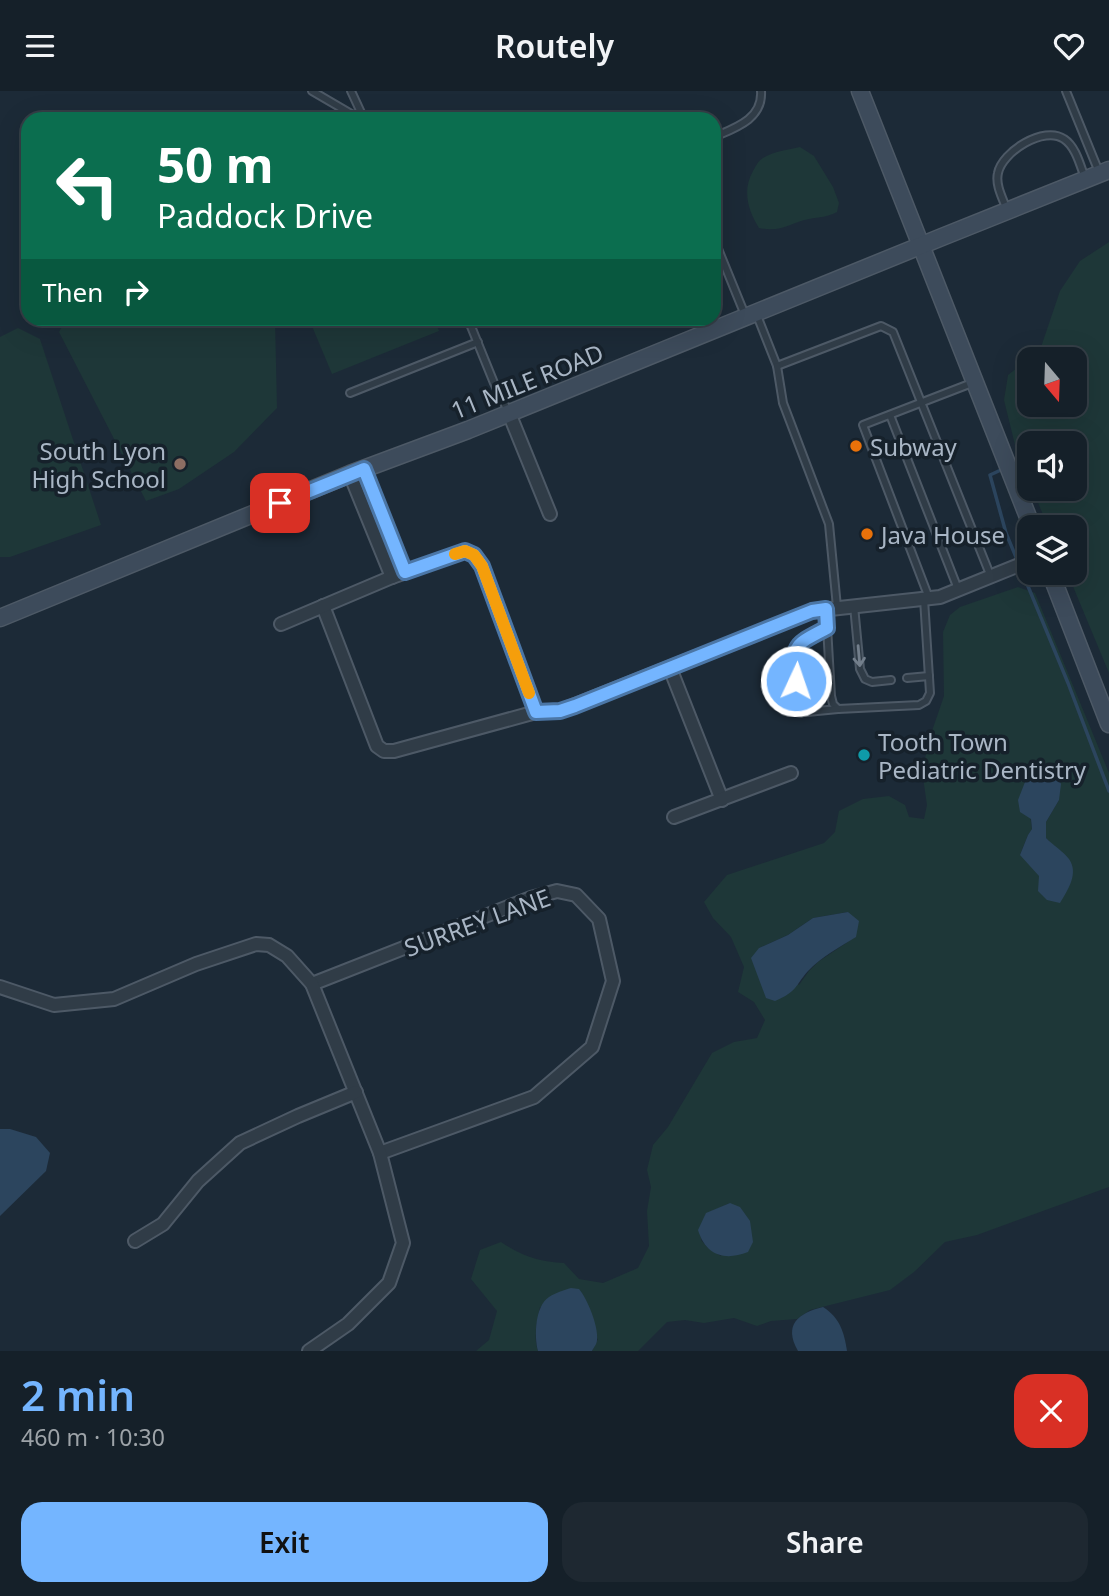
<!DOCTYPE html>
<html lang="en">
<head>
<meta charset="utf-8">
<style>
  :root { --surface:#152029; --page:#1e2831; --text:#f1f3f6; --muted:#9da3a8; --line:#343e46; --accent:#74b5ff }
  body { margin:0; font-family:"Noto Sans",sans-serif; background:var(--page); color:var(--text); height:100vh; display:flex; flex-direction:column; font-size:26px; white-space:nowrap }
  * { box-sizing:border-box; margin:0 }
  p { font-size:23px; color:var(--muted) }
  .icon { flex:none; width:38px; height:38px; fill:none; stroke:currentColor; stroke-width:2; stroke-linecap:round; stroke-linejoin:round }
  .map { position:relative; height:1260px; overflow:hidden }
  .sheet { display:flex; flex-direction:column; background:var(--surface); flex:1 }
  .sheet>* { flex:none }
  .guide { position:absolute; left:21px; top:21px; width:700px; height:214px; border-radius:21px; box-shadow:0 7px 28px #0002,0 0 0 2px var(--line); background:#0b6e4f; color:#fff; overflow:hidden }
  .needle { width:46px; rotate:161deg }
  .controls { position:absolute; left:1017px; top:256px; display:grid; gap:14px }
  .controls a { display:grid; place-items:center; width:70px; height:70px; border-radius:14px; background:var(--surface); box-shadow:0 7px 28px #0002,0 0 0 2px var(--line); font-size:35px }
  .pin { position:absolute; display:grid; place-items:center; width:60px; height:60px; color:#fff; margin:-30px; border-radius:14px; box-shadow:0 4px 10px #0006 }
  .me { position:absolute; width:77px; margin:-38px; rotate:3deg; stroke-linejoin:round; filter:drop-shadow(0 0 5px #0008) }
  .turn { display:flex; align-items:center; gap:24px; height:147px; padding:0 21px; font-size:32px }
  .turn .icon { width:91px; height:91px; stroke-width:2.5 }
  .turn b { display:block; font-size:49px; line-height:60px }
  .then { display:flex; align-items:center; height:66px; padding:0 21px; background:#0003; gap:14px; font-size:26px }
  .round { display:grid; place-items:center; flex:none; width:74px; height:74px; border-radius:21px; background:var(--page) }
  .head { display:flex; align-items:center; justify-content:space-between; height:119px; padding:0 21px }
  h1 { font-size:42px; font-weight:600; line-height:52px; color:var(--accent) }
  .button { display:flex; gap:14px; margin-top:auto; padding:14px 21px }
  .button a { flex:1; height:80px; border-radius:21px; background:var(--accent); color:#111; font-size:28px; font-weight:600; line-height:80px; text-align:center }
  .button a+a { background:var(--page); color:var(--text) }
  header { display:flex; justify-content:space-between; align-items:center; height:91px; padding:0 21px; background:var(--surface); font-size:32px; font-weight:600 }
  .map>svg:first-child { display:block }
  .green { fill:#1e3738; fill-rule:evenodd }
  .water { fill:#2c455e }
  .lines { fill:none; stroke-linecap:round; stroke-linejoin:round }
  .stream { stroke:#2c455e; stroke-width:3.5 }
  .lane-casing { stroke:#4d5966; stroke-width:10 }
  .street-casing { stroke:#4d5966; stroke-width:16 }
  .secondary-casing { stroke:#4d5966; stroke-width:19 }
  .lane { stroke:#303c47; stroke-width:6 }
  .street { stroke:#303c47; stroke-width:12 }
  .secondary { stroke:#3d4b5b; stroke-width:16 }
  .oneway { stroke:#737f8c }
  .route-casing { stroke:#4b76a6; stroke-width:18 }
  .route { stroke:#74b5ff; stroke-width:12 }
  .slow { stroke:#f59e0b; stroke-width:12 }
  .food-dot { fill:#e8710a; stroke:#16212b; stroke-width:2.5 }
  .education-dot { fill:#8d6e63; stroke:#16212b; stroke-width:2.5 }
  .culture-dot { fill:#0f9aa8; stroke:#16212b; stroke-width:2.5 }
  .labels { text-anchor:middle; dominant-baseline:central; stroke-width:7; stroke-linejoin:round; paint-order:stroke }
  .street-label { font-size:24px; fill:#a9b6c5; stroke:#16212b }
  .poi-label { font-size:24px; fill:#a9b6c5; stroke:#16212b; text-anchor:start }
</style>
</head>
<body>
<header><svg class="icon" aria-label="menu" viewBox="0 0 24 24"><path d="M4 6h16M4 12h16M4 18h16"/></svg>Routely<svg class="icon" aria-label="heart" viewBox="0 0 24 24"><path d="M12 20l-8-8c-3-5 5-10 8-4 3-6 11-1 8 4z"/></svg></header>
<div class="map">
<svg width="1109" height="1260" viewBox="0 0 1109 1260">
  <rect width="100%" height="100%" fill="#1c2a37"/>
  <!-- green -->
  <g class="green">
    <path d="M800 56 814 65 833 96 839 112 837 121C827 126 820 126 809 128 789 132 781 142 759 137 748 119 742 100 753 80 756 75 758 70 763 67 774 60 788 59 800 56Z"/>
    <path d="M1109 151V582L1067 481H1074V436H1048L1032 397H1074V352H1029V389L1016 358 1004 309 1008 284 1040 259 1060 200 1080 170ZM1029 268H1074V313H1029Z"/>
    <path d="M66 228H275L277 317 234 361 179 398 146 410 59 241Z"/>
    <path d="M309 228H434L439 240 332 283Z"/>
    <path d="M18 237 40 248 101 434 10 466H0V246Z"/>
    <path d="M1018 496 1035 502 1109 682V1096L977 1144 945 1151 914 1181 890 1199 810 1219 797 1228 771 1230 757 1235 734 1227 704 1232 685 1229 667 1231 638 1260H592L598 1248 540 1216C537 1231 533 1245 538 1260H476L489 1249 497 1220 471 1188 480 1159 501 1151C521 1165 540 1171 564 1172L579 1188 603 1192 638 1177 649 1155 647 1120 651 1096 647 1079 653 1054 668 1036 712 962 734 951 757 947 765 929 754 911 738 901 744 876 731 846 713 827 704 811 727 784 824 752 835 741 839 720 863 708 889 705 905 714 909 726 924 728 927 714 922 679 932 640 944 605 943 541 950 524 960 516ZM1047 674 1059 709 1046 731V747L1056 757 1020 764 1028 744 1032 738 1025 691 1035 679ZM848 821 855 846 818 871 809 880 799 894 759 857 788 844 813 827ZM730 1112 721 1165 708 1157 701 1149 706 1123Z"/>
  </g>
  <!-- water -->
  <g class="water">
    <path d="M1046 674 1054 678 1061 693 1059 709 1046 731V747C1053 754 1064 761 1069 768 1079 782 1068 799 1060 812L1047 809 1038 800 1039 785 1020 764 1028 744 1032 738 1031 728 1020 721 1018 709 1025 691 1035 679Z"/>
    <path d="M848 821 859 830 856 846C840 856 821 866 808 880 794 896 798 900 775 910L766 907 751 867 759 857 788 844 813 827Z"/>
    <path d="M0 1038H10L36 1046 50 1062 46 1080 0 1125Z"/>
    <path d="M730 1112 740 1116 750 1130 753 1151 748 1161C725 1170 706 1165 698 1139L706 1122Z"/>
    <path d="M571 1197 579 1198C587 1207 599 1236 597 1249 597 1253 594 1256 592 1260H538C534 1245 535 1215 549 1206 555 1202 564 1199 571 1197Z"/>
    <path d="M823 1216C840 1227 844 1241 847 1260H798C783 1234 798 1222 823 1216Z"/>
  </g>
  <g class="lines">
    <!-- stream -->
    <path class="stream" d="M1003 378 990 384 1006 442 1068 592 1109 700"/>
    <!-- lane casing -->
    <g class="lane-casing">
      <g id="lane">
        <path d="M312 0 360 28"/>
        <path d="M351 0 364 28"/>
        <path d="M1066 0 1099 81"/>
        <path d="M714 46C735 37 763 28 761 0"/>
        <path d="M1007 119C1003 108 995 94 998 82 1002 61 1044 34 1064 48 1076 56 1080 74 1085 87"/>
        <path d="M714 148 745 224"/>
        <path d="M756 222 777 275 881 235 893 241 991 486"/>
        <path d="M468 228 494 292 509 322"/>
        <path d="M516 228 520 232 546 228"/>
        <path d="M777 275 783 312 829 433 837 516"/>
        <path d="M350 302 478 251"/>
        <path d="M890 324 958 498"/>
        <path d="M929 507 863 334 972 292"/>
        <path d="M854 515 860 578 865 588 872 591 891 589"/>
        <path d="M826 518 831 605 833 613 838 618 919 614 926 610 930 602 924 508"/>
        <path d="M827 537 801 551 794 563 798 617 807 621 838 618"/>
        <path d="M907 587 929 585"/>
      </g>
    </g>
    <!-- street casing -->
    <g class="street-casing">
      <g id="street">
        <path d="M509 322 550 423"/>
        <path d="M364 378 405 481"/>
        <path d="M350 383 392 486"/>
        <path d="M323 515 377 655 384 660H394L536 621 560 620 812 520 940 506 1029 470"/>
        <path d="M281 533 392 486 465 460 474 464 482 475 536 621"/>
        <path d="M670 577 722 709"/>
        <path d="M674 726 791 682"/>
        <path d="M312 893 531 807 557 800 576 804 599 828 613 890 592 956 534 1006 380 1062"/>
        <path d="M0 896 54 914 114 908 196 873 256 853 269 854 287 865 312 893 380 1062 403 1152 389 1192 348 1233 309 1260"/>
        <path d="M135 1150 163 1133 198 1090 240 1052 298 1025 356 1001"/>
      </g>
    </g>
    <!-- secondary casing -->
    <g class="secondary-casing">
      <g id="secondary">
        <path d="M860 0 1032 436"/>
        <path d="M1050 481 1109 633"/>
        <path d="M0 527 350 383 468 339 942 146 1109 79"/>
      </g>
    </g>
    <!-- lane -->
    <use href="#lane" class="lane"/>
    <!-- street -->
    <use href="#street" class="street"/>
    <!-- secondary -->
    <use href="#secondary" class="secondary"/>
  </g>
  <!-- one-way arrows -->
  <defs><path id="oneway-shaft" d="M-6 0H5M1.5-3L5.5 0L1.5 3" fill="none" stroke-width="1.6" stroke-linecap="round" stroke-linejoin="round" transform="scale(1.75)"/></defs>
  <use class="oneway" href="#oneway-shaft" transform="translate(859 565) rotate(85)"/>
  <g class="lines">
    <!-- route casing -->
    <g class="route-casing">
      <path id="route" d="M280 412 364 378 405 481 465 460 474 464 482 475 536 621 560 620 575 615 812 520 826 518 827 537C794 555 793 551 796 590"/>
    </g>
    <!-- route -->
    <use href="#route" class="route"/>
    <!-- slow -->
    <path class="slow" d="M455 463 465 460 474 464 482 475 529 602"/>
  </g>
  <!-- markers -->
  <g class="food-dot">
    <circle cx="856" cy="355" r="7"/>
    <circle cx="867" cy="443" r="7"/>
  </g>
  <circle class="education-dot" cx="180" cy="373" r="7"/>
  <circle class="culture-dot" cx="864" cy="664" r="7"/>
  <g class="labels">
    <!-- street labels -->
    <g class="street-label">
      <text transform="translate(527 290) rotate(-22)">11 MILE ROAD</text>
      <text transform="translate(477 831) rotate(-20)">SURREY LANE</text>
    </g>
    <!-- poi labels -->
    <g class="poi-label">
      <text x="870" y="355">Subway</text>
      <text x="166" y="359" text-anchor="end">South Lyon<tspan x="166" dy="28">High School</tspan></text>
      <text x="881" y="443">Java House</text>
      <text x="878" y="650">Tooth Town<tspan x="878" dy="28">Pediatric Dentistry</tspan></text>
    </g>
  </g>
</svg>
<div class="controls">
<a><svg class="needle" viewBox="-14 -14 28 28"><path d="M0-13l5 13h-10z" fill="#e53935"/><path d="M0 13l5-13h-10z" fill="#9da3a8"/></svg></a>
<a><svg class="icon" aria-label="sound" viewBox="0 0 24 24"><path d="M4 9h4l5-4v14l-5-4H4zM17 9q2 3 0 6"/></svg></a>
<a><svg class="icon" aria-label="layers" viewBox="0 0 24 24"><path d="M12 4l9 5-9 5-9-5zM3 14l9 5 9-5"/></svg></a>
</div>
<div class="pin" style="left:280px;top:412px;background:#d93025"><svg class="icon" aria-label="arrive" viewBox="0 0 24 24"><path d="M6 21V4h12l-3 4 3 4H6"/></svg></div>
<svg class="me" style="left:796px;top:590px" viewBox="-20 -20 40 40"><circle r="17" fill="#74b5ff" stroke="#fff" stroke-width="3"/><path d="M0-11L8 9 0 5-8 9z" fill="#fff"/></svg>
<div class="guide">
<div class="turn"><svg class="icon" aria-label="left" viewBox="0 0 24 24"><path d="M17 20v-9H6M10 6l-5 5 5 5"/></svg><div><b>50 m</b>Paddock Drive</div></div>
<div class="then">Then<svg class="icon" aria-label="right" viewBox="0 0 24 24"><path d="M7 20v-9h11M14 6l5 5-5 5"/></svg></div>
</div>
</div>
<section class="sheet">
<div class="head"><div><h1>2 min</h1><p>460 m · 10:30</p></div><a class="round" style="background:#d93025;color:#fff"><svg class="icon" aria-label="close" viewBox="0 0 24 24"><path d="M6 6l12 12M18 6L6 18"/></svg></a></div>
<div class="button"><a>Exit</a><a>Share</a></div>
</section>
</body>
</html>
